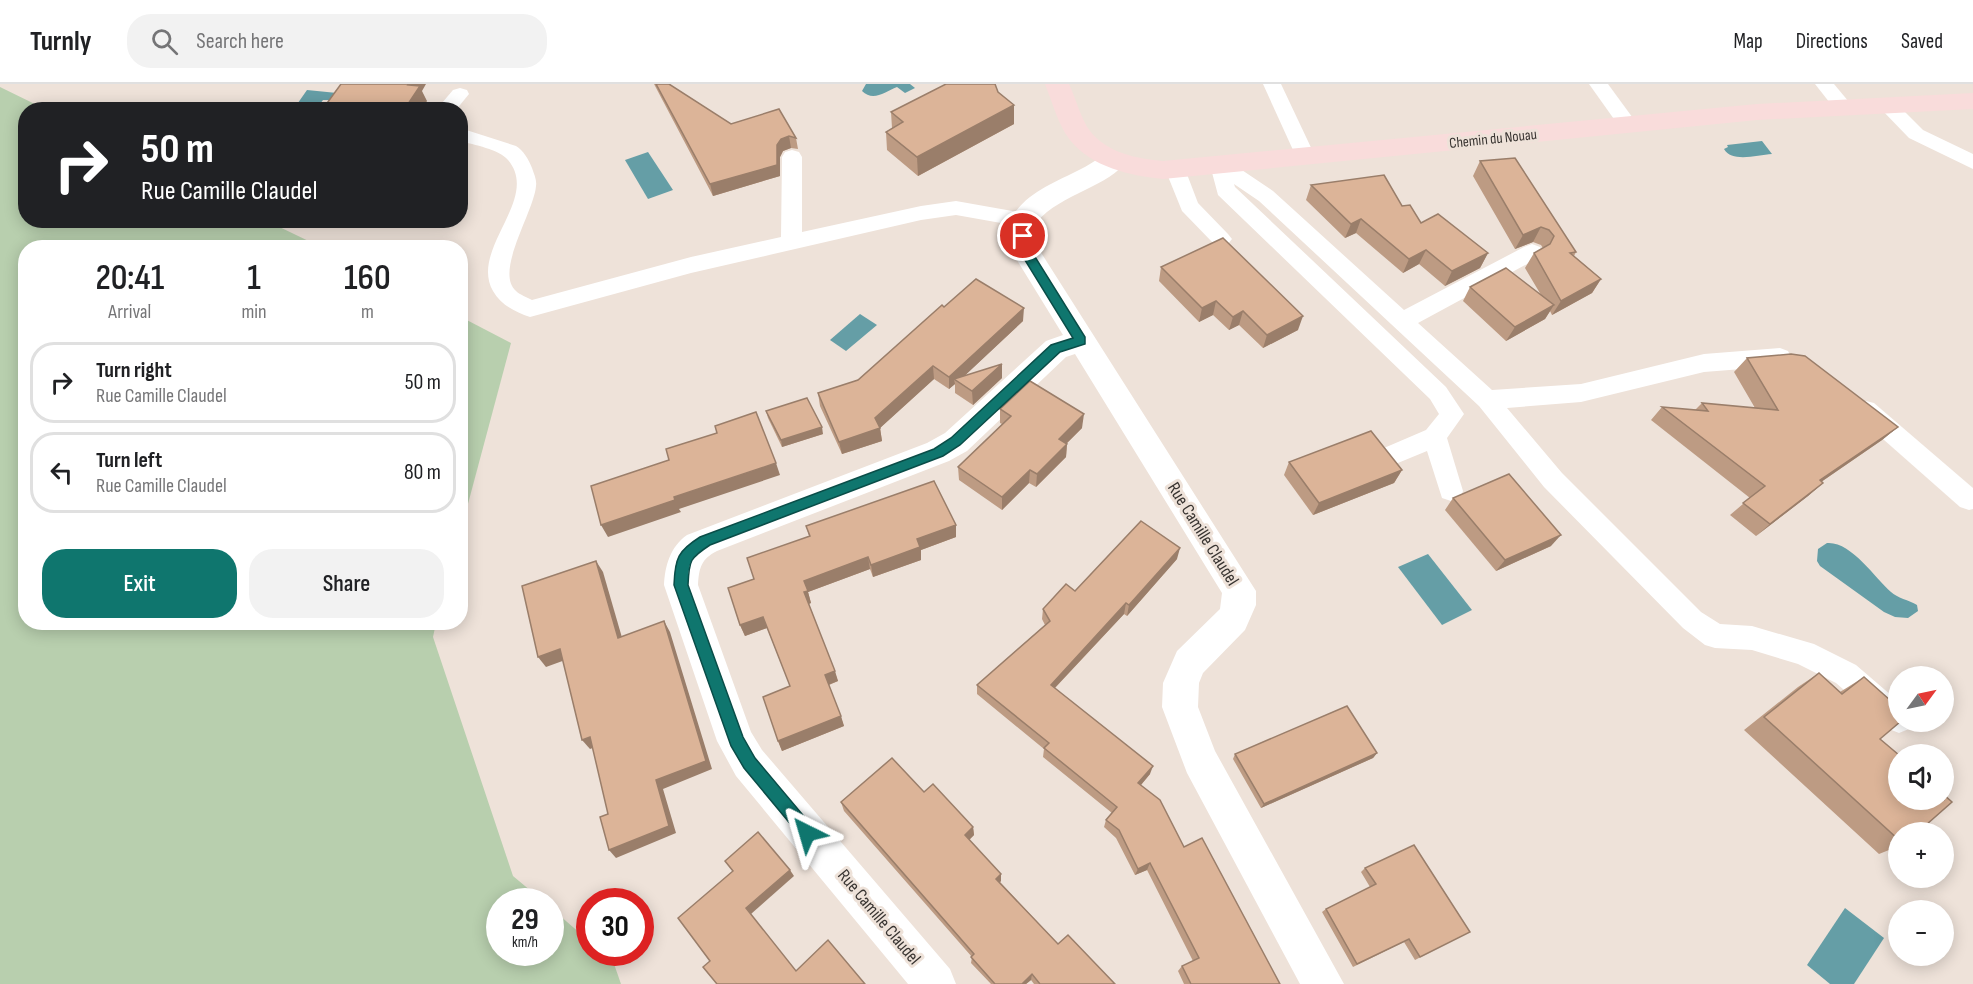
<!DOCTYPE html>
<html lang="en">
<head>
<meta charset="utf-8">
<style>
  :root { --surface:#fff; --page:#f2f2f2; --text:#202124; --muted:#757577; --line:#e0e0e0; --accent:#0f766e }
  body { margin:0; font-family:"Sofia Sans Condensed",sans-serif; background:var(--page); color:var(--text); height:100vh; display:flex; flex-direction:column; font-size:22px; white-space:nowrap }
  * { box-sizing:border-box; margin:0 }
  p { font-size:20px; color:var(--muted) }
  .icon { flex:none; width:33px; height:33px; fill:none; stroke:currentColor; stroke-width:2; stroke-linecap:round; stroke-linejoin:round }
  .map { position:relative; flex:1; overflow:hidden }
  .side { position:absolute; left:18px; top:156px; width:450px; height:390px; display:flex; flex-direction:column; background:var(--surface); border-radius:24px; box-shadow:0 3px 15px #0003 }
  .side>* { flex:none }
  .top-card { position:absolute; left:18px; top:18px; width:450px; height:126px; border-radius:24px; box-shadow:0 3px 15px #0003; background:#202124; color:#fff; overflow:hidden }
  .needle { width:39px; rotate:57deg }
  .controls { position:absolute; left:1888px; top:582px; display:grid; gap:12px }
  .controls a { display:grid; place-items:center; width:66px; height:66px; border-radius:50%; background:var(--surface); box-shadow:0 3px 15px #0003; font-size:30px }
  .speed { position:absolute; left:486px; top:804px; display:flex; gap:12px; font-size:30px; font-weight:700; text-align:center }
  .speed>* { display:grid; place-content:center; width:78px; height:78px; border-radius:50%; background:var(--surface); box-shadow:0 3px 15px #0003; line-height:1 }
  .speed small { font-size:15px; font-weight:400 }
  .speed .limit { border:9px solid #d22; background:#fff; color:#111 }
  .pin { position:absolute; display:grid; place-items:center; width:51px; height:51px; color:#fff; margin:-26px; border:3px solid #fff; border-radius:50%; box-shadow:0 2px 6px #0007 }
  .me { position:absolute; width:66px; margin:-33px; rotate:320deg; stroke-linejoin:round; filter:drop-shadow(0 0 4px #0008) }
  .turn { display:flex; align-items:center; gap:21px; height:126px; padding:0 24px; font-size:27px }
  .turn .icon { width:78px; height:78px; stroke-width:2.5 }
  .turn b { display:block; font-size:42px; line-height:51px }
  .eta { display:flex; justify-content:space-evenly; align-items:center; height:102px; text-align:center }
  .eta b { font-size:36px; font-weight:600; line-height:42px }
  .action { display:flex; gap:12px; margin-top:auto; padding:12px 24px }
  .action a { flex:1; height:69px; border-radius:24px; background:var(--accent); color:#fff; font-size:24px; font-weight:600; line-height:69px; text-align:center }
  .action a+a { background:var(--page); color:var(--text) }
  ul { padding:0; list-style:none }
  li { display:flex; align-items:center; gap:18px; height:81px; margin:0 12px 9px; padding:0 12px; border:3px solid var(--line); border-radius:24px }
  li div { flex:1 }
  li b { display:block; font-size:22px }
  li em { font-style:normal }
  header { display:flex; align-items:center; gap:36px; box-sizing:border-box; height:84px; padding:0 30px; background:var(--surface); border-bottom:2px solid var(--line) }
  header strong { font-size:28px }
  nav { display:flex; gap:33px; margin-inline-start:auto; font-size:21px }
  .search { width:420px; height:54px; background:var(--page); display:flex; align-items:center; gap:15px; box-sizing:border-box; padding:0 21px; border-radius:24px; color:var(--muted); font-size:22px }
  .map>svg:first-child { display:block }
  .green { fill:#b8cfae }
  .water { fill:#659ea6 }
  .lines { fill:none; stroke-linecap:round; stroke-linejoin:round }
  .lane { fill:#fff; fill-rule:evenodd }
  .street { fill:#fff; fill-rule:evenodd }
  .secondary { fill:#f9dcdb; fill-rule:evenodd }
  .wall { fill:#bd9b83 }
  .shaded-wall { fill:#9a7e6a }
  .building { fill:#dcb498; stroke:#9a7e6a; stroke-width:1.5 }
  .route { fill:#0f766e; stroke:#0a4d48; stroke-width:1.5 }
  .labels { text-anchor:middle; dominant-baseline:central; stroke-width:6; stroke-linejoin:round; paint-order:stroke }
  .far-street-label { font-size:15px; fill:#383431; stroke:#eee2d9 }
  .street-label { font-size:18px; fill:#383431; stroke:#eee2d9 }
</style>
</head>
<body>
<header>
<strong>Turnly</strong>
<div class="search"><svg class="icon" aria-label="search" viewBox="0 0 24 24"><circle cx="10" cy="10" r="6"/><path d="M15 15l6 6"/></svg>Search here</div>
<nav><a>Map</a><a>Directions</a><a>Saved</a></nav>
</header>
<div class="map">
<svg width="1973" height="900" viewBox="0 0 1973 900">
  <rect width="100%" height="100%" fill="#eee2d9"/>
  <!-- green -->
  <g class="green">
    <path d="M0 3 45 25 26 26V136L267 137 321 163 26 164V538L436 539 433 553 513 792 543 817 500 818V868H550L551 824 589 857 590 868 603 869 613 877 621 900H0Z"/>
    <path d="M461 233 511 259 461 446Z"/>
  </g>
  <!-- water -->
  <g class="water">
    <path d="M866 0H910L915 4 905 9 897 3C885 8 873 18 862 7Z"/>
    <path d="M307 6 337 9 332 16H323L316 25 293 26Z"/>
    <path d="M1762 57 1772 70C1757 71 1732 79 1724 65L1728 63 1727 61Z"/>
    <path d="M648 68 673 106 648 115 625 76Z"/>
    <path d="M860 230 877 241 846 267 830 256Z"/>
    <path d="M1827 459C1851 457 1875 494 1891 508 1897 514 1909 516 1917 521L1918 527 1908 534 1895 533 1884 528 1820 482 1817 477 1818 465Z"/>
    <path d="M1428 470 1472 526 1442 541 1398 483Z"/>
    <path d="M1845 824 1884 854 1854 900H1830L1807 881Z"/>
  </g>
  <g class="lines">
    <!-- lane -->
    <g class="lane">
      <path d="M1263 0H1281L1315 72 1312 77 1305 79 1298 77Z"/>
      <path d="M1589 0H1608L1638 41 1635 45 1628 47 1621 45Z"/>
      <path d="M1815 0H1834L1854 24 1851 28H1837Z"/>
      <path d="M460 4 467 6 469 10 456 26H436L453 6Z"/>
      <path d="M1888 16 1895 18 1923 46 1973 70V85L1909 54 1878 22 1881 18Z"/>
      <path d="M460 44 516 62C523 66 529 76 532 84 534 90 537 96 536 102 534 128 494 188 516 207 520 211 527 213 532 216L691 173 781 153 782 73 785 68 792 66 799 68 802 73V148L921 122 956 117 1023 129 1030 131 1033 136 1030 141 1023 143 956 131 921 136 691 189 530 233C515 228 501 221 493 207 469 165 541 115 508 76 499 65 474 61 460 57Z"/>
      <path d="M1220 74 1227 76 1273 107 1404 226 1524 163 1532 160 1540 163 1543 168 1540 173 1418 239 1492 306 1581 300 1704 270 1780 264 1788 267 1791 273 1788 279 1780 282 1704 288 1581 318 1507 324 1562 389 1701 528 1720 540 1752 542 1814 560 1856 581 1899 618V638H1912L1909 645 1899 649 1889 645 1836 599 1798 580 1752 566 1715 564 1705 561 1683 544 1544 403 1479 322 1259 117 1234 100 1235 103 1446 303 1464 330 1447 354 1463 407 1460 414 1451 417 1442 414 1427 367 1393 381 1384 378 1381 371 1384 364 1426 346 1439 330 1430 315 1218 111 1210 81 1213 76Z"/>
      <path d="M1175 78 1182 80 1185 85 1198 119 1228 150 1232 155 1228 160 1221 162 1214 160 1182 127 1165 85 1168 80Z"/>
      <path d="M1866 317 1874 319 1973 404V425L1969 426 1960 423 1858 333 1854 326 1858 319Z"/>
    </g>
    <!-- street -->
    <path class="street" d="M1114 67 1123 70 1127 76C1110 103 1061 109 1037 138L1040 167 1256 507V521L1245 546 1203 589 1199 599 1198 623 1215 667 1344 900H1300L1187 689 1162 623 1163 599 1177 567 1220 525 1222 509 1075 270 1066 273 967 367 949 377 717 467C701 475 699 484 698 501L751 648 762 666 950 885 956 900H908L736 692 717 657 664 501C665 482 670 463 687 451L927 359 945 349 1046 257 1063 251 1012 168 1010 136C1026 108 1054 99 1081 85 1093 79 1102 71 1114 67Z"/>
    <!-- secondary -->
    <path class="secondary" d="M1045 0H1069C1076 15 1081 35 1090 47 1107 69 1138 75 1163 77L1757 20 1973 9V25L1757 36 1163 95C1131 92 1091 83 1070 56 1058 41 1052 17 1045 0Z"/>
  </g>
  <!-- wall -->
  <g class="wall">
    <path d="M654 0H669L731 40 796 54 798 65 791 64 783 67 780 73V92L713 112Z"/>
    <path d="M998 8 1014 40 918 92 887 66 886 48 892 44 891 28Z"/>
    <path d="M1480 77 1576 168 1574 172 1601 195 1592 209 1552 231 1550 227 1545 235 1506 257 1463 217 1470 203 1541 211 1525 184 1534 169 1543 164 1541 161 1533 158 1515 165 1473 92Z"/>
    <path d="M1311 101 1402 122 1421 139 1488 169 1480 184 1445 202 1419 180 1403 189 1356 149 1345 154 1306 116Z"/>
    <path d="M1161 183 1298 246 1263 264 1239 241 1229 246 1213 231 1199 238 1159 197Z"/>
    <path d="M944 223 1023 237 963 293 1002 280V294L973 321 955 309V300L949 305 934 295 880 344 882 357 842 370 820 322 818 309 858 296Z"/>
    <path d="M1747 274 1898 343 1882 356 1821 398 1823 399 1808 412 1756 452 1730 431 1750 414 1651 336 1662 323 1695 326 1702 319 1755 324 1734 288Z"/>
    <path d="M1000 325 1082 344 1067 359 1066 373 1036 403 1029 399 1002 426 959 396 958 383 1002 340 1000 339Z"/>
    <path d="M766 327 823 350 782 363 768 334Z"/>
    <path d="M1289 378 1402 386 1394 399 1313 431 1284 391Z"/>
    <path d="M1453 414 1551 462 1496 487 1445 426Z"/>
    <path d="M956 441V453L921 466V476L873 493 870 485 808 508 811 519 809 520 838 597 829 601 844 642 782 667 778 657 790 602 767 544 745 552 740 541 754 495 809 452 806 442Z"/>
    <path d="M1177 475 1127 532 1124 530 1055 604 1150 690 1141 701 1280 900H1184L1178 887 1182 882 1193 877 1147 786 1135 791 1116 754 1104 743 1106 736 1112 729 1043 673 1044 665 977 610V601L1045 541 1042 535 1043 525 1075 507Z"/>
    <path d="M1819 589 1840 608 1864 593 1880 655 1899 748V762L1879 770 1744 646 1798 603Z"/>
    <path d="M1377 669 1373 674 1261 724 1233 675 1235 670Z"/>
    <path d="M924 708 973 743 974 751 969 756 1001 790V797L1000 798 1058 860 1115 900H1034L1031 896 1026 900H991L971 879 972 873 844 727 841 718Z"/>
    <path d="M1365 784 1470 848 1415 876 1404 858 1353 883 1322 828 1326 825 1370 803 1361 788Z"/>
  </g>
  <!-- shaded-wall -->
  <g class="shaded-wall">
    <path d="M409 0H426L422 7 427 17 422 26H404Z"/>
    <path d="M1014 21V40L918 92 917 73Z"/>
    <path d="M789 52 791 64 783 67 780 73V92L713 112 710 100 777 61 781 55Z"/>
    <path d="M1361 135 1356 149 1345 154 1351 140Z"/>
    <path d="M1541 143 1533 158 1515 165 1523 151Z"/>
    <path d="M1426 166 1419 180 1403 189 1409 175Z"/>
    <path d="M1488 169 1480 184 1445 202 1452 187Z"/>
    <path d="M1601 195 1592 209 1552 231 1561 217Z"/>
    <path d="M1216 217 1213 231 1199 238 1202 224Z"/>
    <path d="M1554 221 1545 235 1506 257 1515 243Z"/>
    <path d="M1024 224 1023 237 958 298 954 295 955 300 949 305V293Z"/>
    <path d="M1243 227 1239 241 1229 246 1233 233Z"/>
    <path d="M1303 232 1298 246 1263 264 1267 251Z"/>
    <path d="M1002 280V294L973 321 972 307Z"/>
    <path d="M933 282 934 295 880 344 882 357 842 370 839 358 875 334Z"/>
    <path d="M1084 330 1082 344 1058 368 1059 355Z"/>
    <path d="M822 343 823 350 782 363 781 356Z"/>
    <path d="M1898 343 1882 356 1805 409 1820 396Z"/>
    <path d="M1067 360 1066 373 1036 403 1037 390Z"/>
    <path d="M776 379 780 391 679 425 681 428 608 453 601 441 674 413Z"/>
    <path d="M1030 386 1029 399 1002 426V413Z"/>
    <path d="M1402 386 1394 399 1313 431 1319 419Z"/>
    <path d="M1823 399 1808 412 1756 452 1770 440Z"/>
    <path d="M956 441V453L921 466V476L873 493 871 481 917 455Z"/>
    <path d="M1561 451 1551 462 1496 487 1505 476Z"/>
    <path d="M1180 464 1177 475 1127 532 1129 521Z"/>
    <path d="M868 473 870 485 808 508 811 519 808 520 804 508V497Z"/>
    <path d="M596 477 603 488 625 564 618 554Z"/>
    <path d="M1126 519 1124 530 1049 610 1051 601Z"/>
    <path d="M763 533 767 544 745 552 740 541Z"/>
    <path d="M664 537 670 548 712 685 663 705 676 749 616 774 609 766Z"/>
    <path d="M560 565 568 575 546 583 538 573Z"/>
    <path d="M835 587 838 597 828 601 825 591Z"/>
    <path d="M841 632 844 642 782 667 778 657Z"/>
    <path d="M590 653 598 662 590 665 582 656Z"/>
    <path d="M1377 669 1373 674 1261 724 1264 720Z"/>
    <path d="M1153 682 1150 690 1135 708 1138 699Z"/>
    <path d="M973 743 974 751 966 759 965 751Z"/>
    <path d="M1150 779 1147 786 1135 791 1138 785Z"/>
    <path d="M790 786 794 792 751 830 746 824Z"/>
    <path d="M1001 790V797L996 802V795Z"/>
    <path d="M1032 890 1031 896 1026 900H1022Z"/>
  </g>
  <!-- building -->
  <g class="building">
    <path d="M341 0H409L408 1 420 2 404 26H322Z"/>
    <path d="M656 0H669L731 40 779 25 796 54 789 52 781 55 777 61V81L710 100Z"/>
    <path d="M946 0H995L998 8 1014 21 917 73 886 48 903 38 891 28Z"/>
    <path d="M1515 74 1576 168 1570 169 1601 195 1561 217 1534 169 1550 160 1554 152 1549 146 1541 143 1523 151 1480 77Z"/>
    <path d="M1384 91 1402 122 1410 121 1421 139 1438 130 1488 169 1452 187 1426 166 1409 175 1361 135 1351 140 1311 101Z"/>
    <path d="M1223 154 1303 232 1267 251 1243 227 1233 233 1216 217 1202 224 1161 183Z"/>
    <path d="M1506 184 1554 221 1515 243 1470 203Z"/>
    <path d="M976 195 1024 224 949 293 933 282 875 334 880 344 839 358 818 309 858 296 942 221 944 223Z"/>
    <path d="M1791 270 1805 272 1898 343 1820 396 1823 399 1770 440 1743 419 1765 402 1662 323 1708 327 1702 319 1778 326 1747 274Z"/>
    <path d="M1002 280 972 307 954 295Z"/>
    <path d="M1030 297 1084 330 1059 355 1067 360 1037 390 1030 386 1002 413 958 383 1011 332 1000 325Z"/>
    <path d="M807 314 822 343 781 356 766 327Z"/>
    <path d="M756 328 776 379 674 413 675 416 601 441 591 402 669 376 666 365 717 349 715 342Z"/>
    <path d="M1371 347 1402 386 1319 419 1289 378Z"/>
    <path d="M1509 390 1561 451 1505 476 1453 414Z"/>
    <path d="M934 397 956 441 917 455 920 463 871 481 868 473 804 497 808 507 804 508 835 587 825 591 841 632 778 657 763 613 790 602 763 533 740 541 728 504 754 495 747 474 810 452 806 442Z"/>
    <path d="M1141 437 1180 464 1129 521 1126 519 1051 601 1153 682 1138 699 1160 716 1184 763 1202 754 1280 900H1191L1182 882 1199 874 1150 779 1138 785 1119 746 1106 736 1117 723 1044 664 1049 659 977 601 1050 537 1043 525 1066 500 1075 507Z"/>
    <path d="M596 477 618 554 664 537 706 677 656 696 669 742 609 766 600 733 608 730 590 653 582 656 560 565 538 573 522 502Z"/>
    <path d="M1819 589 1842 610 1864 593 1899 624 1900 638 1880 655 1899 671V716H1944V711L1952 718 1918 748H1899V756L1764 633Z"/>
    <path d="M1347 622 1377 669 1264 720 1235 670Z"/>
    <path d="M892 674 924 708 933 700 973 743 965 751 1001 790 996 795 1058 860 1068 851 1115 900H1040L1032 890 1022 900H995L971 873 974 870 841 718Z"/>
    <path d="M758 748 790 786 746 824 796 887 828 856 865 900H717L703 883 710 877 678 834 733 787 725 777Z"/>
    <path d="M1414 761 1470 848 1420 873 1409 855 1357 880 1326 825 1376 800 1365 784Z"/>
  </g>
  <!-- route -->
  <path class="route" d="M1023 148 1028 152 1032 168 1085 253V260L1060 268 960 361 943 372 710 461C690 474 689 476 688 501L743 653 755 674 813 743 815 749 813 754 807 757 802 754 744 684 731 662 674 501C675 474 678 467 700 453L934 365 951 354 1051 261 1073 254 1020 168 1017 152Z"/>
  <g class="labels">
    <!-- far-street labels -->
    <g class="far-street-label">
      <text transform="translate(1493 55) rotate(-6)">Chemin du Nouau</text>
    </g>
    <!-- street labels -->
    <g class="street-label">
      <text transform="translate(1203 450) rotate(58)">Rue Camille Claudel</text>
      <text transform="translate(879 833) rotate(50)">Rue Camille Claudel</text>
    </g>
  </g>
</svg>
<div class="controls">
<a><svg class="needle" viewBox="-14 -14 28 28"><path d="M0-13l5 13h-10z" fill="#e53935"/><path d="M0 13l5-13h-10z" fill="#757577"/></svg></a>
<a><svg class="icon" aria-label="sound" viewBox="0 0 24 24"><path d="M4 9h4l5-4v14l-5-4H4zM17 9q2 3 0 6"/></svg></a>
<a>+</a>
<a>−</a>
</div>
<div class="speed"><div>29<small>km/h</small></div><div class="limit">30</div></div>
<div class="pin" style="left:1023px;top:152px;background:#d93025"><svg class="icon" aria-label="arrive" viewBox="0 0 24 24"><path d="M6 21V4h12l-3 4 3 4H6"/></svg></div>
<svg class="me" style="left:807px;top:749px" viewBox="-20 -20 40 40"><path d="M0-17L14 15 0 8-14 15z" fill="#0f766e" stroke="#fff" stroke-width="4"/></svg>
<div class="top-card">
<div class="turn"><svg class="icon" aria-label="right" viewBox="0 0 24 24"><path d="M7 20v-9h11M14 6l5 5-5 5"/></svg><div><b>50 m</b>Rue Camille Claudel</div></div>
</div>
<section class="side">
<div class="eta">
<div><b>20:41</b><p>Arrival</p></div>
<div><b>1</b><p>min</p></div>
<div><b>160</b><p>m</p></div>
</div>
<ul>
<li><svg class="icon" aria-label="right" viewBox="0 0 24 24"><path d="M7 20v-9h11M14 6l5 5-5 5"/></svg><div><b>Turn right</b><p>Rue Camille Claudel</p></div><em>50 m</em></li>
<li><svg class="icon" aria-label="left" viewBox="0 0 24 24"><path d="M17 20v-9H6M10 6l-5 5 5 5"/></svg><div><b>Turn left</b><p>Rue Camille Claudel</p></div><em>80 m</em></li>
</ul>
<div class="action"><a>Exit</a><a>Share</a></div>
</section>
</div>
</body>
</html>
